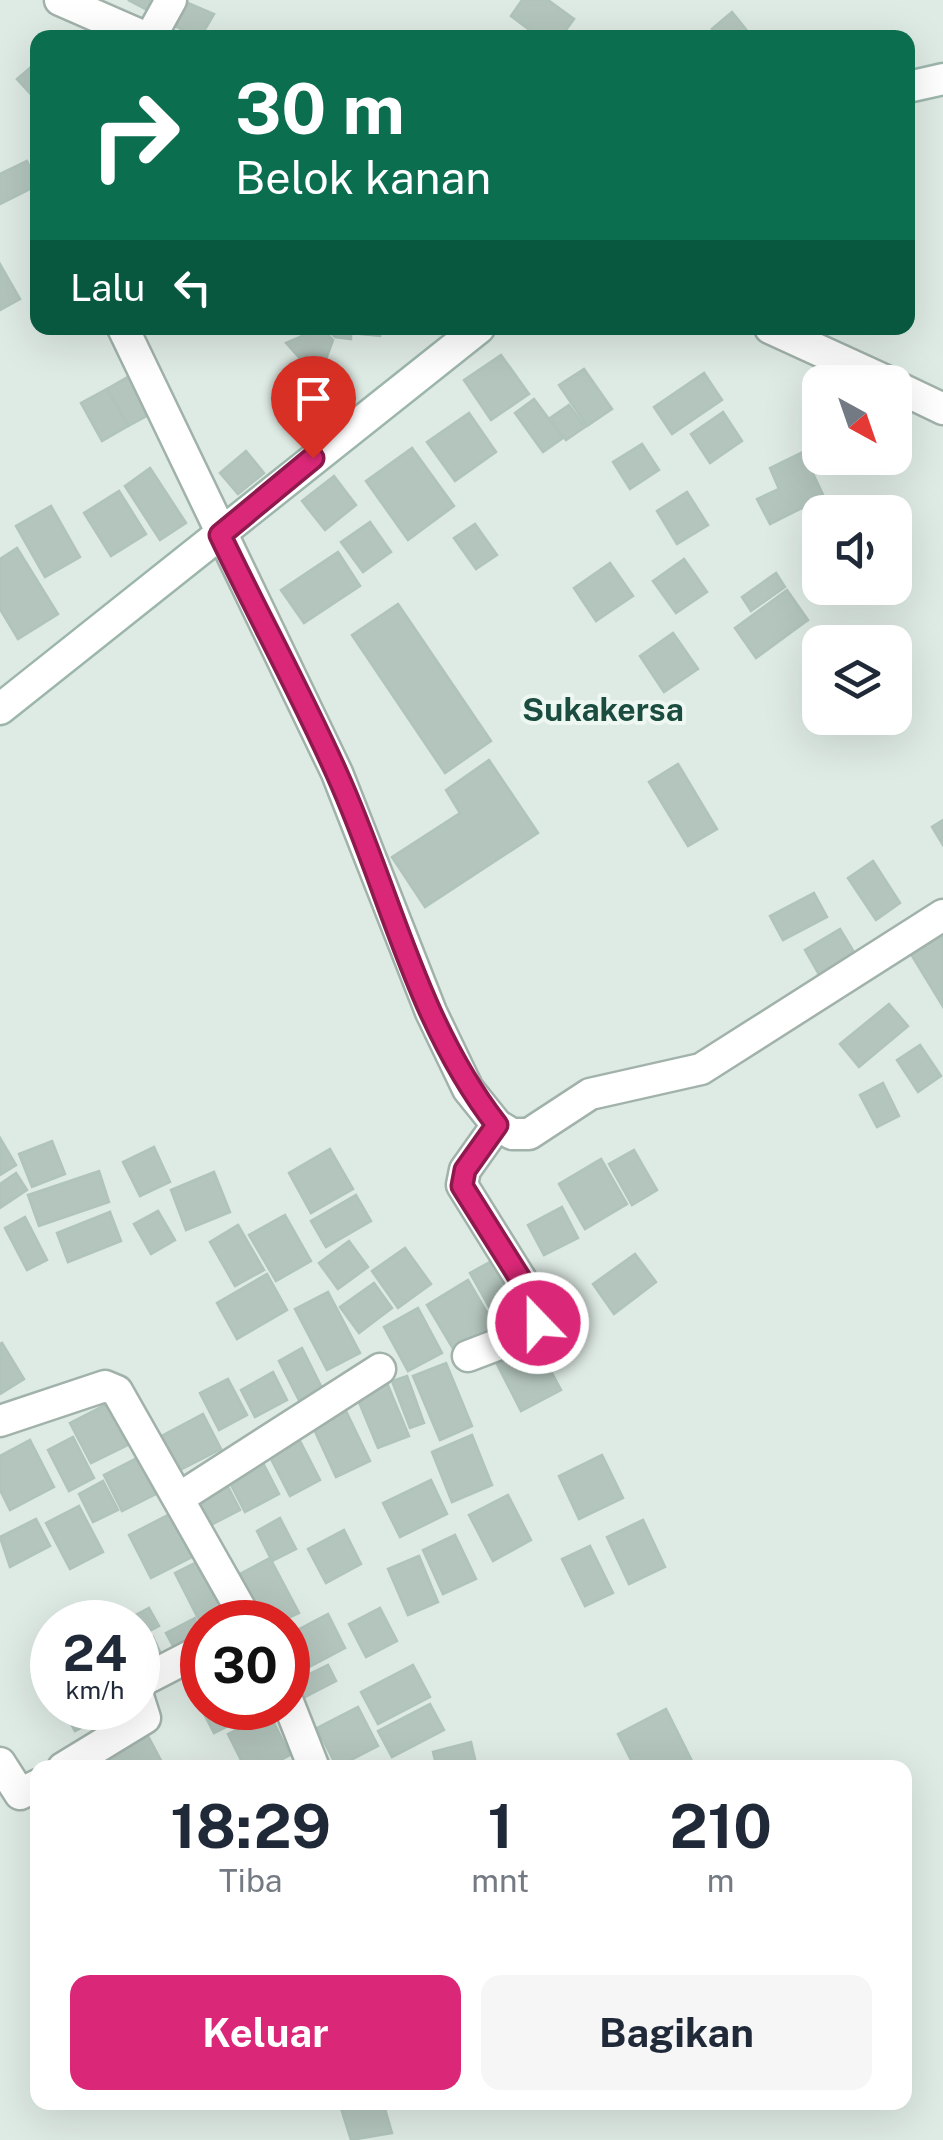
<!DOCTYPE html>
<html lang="id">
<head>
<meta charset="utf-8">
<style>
  :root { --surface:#fff; --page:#f6f6f7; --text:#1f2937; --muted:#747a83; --accent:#db2777 }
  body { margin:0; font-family:"Public Sans",sans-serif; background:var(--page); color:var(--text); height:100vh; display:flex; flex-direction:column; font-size:38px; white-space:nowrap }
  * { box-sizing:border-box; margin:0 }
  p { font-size:32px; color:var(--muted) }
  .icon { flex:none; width:55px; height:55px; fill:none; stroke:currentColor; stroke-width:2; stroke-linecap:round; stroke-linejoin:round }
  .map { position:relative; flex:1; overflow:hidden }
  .panel { position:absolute; left:30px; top:1760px; width:882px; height:350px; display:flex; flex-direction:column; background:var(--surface); border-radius:20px; box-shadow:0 10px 40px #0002 }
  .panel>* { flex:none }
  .hud { position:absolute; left:30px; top:30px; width:885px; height:305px; border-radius:20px; box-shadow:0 10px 40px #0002; background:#0b6e4f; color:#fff; overflow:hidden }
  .needle { width:65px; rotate:140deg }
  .controls { position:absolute; left:802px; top:365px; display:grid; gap:20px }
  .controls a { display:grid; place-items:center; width:110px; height:110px; border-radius:20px; background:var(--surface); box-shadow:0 10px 40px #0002; font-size:50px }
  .speed { position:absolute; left:30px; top:1600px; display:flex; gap:20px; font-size:50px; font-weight:700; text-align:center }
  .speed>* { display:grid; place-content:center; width:130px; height:130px; border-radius:50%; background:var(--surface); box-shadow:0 10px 40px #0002; line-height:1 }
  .speed small { font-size:25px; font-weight:400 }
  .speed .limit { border:15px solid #d22; background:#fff; color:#111 }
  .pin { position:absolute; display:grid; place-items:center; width:85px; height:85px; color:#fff; margin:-102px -42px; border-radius:50% 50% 50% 0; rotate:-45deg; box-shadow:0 0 10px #0007 }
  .pin .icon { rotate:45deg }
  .me { position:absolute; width:110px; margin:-55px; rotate:338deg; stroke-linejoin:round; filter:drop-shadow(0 0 8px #0008) }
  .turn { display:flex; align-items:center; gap:35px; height:210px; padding:0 40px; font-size:45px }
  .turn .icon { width:130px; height:130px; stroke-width:2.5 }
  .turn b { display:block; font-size:70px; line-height:85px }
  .then { display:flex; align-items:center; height:95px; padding:0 40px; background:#0003; gap:20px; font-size:38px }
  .eta { display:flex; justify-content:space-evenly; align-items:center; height:170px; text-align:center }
  .eta b { font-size:60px; font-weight:700; line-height:70px }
  .button { display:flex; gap:20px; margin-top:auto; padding:20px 40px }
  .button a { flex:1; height:115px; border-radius:20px; background:var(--accent); color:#fff; font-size:40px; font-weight:700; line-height:115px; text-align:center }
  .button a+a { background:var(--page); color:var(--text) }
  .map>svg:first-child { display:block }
  .building { fill:#b3c5bd; stroke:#b0c4bb; stroke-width:2.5 }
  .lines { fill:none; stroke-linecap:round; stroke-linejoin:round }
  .street-casing { stroke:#a1b2ab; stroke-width:35 }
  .secondary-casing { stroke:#9db6ac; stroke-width:35 }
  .street { stroke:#fff; stroke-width:30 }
  .secondary { stroke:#fff; stroke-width:30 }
  .route-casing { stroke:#8e194d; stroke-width:25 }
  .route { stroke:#db2777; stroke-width:18 }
  .labels { text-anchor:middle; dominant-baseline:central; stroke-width:8; stroke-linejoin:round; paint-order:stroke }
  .quarter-label { font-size:32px; font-weight:bold; fill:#1a4d3f; stroke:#eef7f2 }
</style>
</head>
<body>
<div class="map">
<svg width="943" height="2140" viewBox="0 0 943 2140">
  <rect width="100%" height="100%" fill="#deeae4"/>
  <!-- building -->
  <g class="building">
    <path d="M128 0H162L155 14Z"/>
    <path d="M181 0 214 14 200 38 168 23Z"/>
    <path d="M522 0H548L574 19 560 38H540L511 16Z"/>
    <path d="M732 12 753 38H719L712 29Z"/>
    <path d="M38 61V102L17 79Z"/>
    <path d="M27 161 38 185 0 204V174Z"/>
    <path d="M0 264 20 299 0 310Z"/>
    <path d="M311 328H322L333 340 325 362 305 364 286 343 307 334Z"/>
    <path d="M326 328H351V339L335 337Z"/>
    <path d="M355 328H381L380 336 361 334Z"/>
    <path d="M501 355 529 394 491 420 464 380Z"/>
    <path d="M584 369 612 409 587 426 559 385Z"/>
    <path d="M704 373 722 400 672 434 654 407Z"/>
    <path d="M133 374 154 412 128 426 107 389Z"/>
    <path d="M107 389 128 426 102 441 81 403Z"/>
    <path d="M534 399 563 438 543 452 515 413Z"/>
    <path d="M569 405 585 427 566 440 550 418Z"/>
    <path d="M723 412 742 441 710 463 691 434Z"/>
    <path d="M469 413 496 452 455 481 427 442Z"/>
    <path d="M642 444 659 470 630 489 613 462Z"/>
    <path d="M412 448 454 506 408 540 366 481Z"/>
    <path d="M246 451 264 473 238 494 220 473Z"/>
    <path d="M803 452 824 497 770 524 757 499 779 489 770 468Z"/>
    <path d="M150 468 186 523 160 540 125 486Z"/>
    <path d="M334 476 356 505 325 530 302 501Z"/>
    <path d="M119 491 146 534 111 556 84 513Z"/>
    <path d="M687 492 708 525 677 544 657 511Z"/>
    <path d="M51 506 80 557 45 577 16 526Z"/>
    <path d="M370 522 391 552 363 572 341 542Z"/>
    <path d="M475 524 497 555 476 569 454 538Z"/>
    <path d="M17 548 58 614 18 639 0 609V559Z"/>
    <path d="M338 552 360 586 304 623 281 590Z"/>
    <path d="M684 559 707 592 676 613 653 581Z"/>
    <path d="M610 563 633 596 596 621 574 588Z"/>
    <path d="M776 573 785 587 751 611 742 597Z"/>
    <path d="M787 590 808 620 756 658 735 628Z"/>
    <path d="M398 604 491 741 445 773 352 635Z"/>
    <path d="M673 633 698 669 664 692 640 656Z"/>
    <path d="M489 760 538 833 425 907 392 857 460 813 446 790Z"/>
    <path d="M678 764 717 829 688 846 649 782Z"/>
    <path d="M943 820V845L932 827Z"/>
    <path d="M873 861 900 903 876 920 848 878Z"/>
    <path d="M814 893 827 917 783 940 770 916Z"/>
    <path d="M840 929 857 957 821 978 805 950Z"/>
    <path d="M941 931 943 934 942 1005 909 951Z"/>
    <path d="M889 1004 908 1026 859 1067 840 1044Z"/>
    <path d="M920 1045 941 1076 918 1092 897 1060Z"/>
    <path d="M883 1083 899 1116 877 1127 860 1095Z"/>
    <path d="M0 1138 16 1165 0 1175Z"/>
    <path d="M52 1141 65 1174 32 1187 19 1154Z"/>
    <path d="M154 1147 170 1182 140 1196 123 1162Z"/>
    <path d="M330 1149 353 1189 311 1213 289 1173Z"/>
    <path d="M634 1150 657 1190 632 1205 609 1164Z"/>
    <path d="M601 1159 627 1204 585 1229 559 1184Z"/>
    <path d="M99 1171 109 1202 39 1226 28 1195Z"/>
    <path d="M214 1172 230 1212 186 1230 171 1190Z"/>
    <path d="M16 1173 27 1190 0 1208V1184Z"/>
    <path d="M356 1195 371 1221 326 1247 311 1221Z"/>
    <path d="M562 1207 578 1238 544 1255 528 1225Z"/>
    <path d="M158 1211 175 1240 151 1254 134 1224Z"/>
    <path d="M110 1212 121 1241 68 1262 57 1233Z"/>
    <path d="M285 1215 311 1261 276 1281 249 1235Z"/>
    <path d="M25 1217 47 1260 27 1270 5 1228Z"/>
    <path d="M238 1225 264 1270 235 1286 210 1242Z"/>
    <path d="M349 1241 368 1267 338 1289 319 1263Z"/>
    <path d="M405 1248 431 1284 398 1308 372 1271Z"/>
    <path d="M635 1254 656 1282 614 1314 593 1284Z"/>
    <path d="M499 1257 530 1312 501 1328 470 1273Z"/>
    <path d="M267 1274 287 1310 237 1339 217 1303Z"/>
    <path d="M468 1280 496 1328 455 1352 427 1305Z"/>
    <path d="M374 1283 392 1308 359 1333 340 1307Z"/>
    <path d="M328 1292 360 1353 327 1370 295 1309Z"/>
    <path d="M418 1308 442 1353 408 1371 384 1327Z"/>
    <path d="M2 1343 24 1379 0 1394V1344Z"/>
    <path d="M536 1343 561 1390 521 1411 497 1364Z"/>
    <path d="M302 1348 325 1394 302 1406 279 1361Z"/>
    <path d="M446 1363 472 1426 440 1440 413 1376Z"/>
    <path d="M273 1372 287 1400 255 1417 241 1390Z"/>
    <path d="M407 1376 424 1423 410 1428 392 1381Z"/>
    <path d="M228 1379 247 1415 219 1430 200 1393Z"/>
    <path d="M387 1383 409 1436 378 1448 356 1395Z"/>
    <path d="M111 1402 132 1443 91 1463 70 1423Z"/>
    <path d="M346 1411 370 1461 336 1477 313 1427Z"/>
    <path d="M203 1414 221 1449 172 1474 154 1440Z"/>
    <path d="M472 1435 492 1485 452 1502 432 1452Z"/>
    <path d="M73 1437 94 1478 69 1491 48 1450Z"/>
    <path d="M299 1439 320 1480 290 1496 269 1455Z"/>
    <path d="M30 1440 54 1487 10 1510 0 1490V1456Z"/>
    <path d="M602 1455 623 1498 579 1519 559 1476Z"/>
    <path d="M139 1457 158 1493 122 1511 104 1475Z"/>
    <path d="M262 1461 279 1494 245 1512 228 1479Z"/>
    <path d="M431 1480 447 1514 400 1537 383 1503Z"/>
    <path d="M103 1481 118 1510 93 1522 79 1494Z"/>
    <path d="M225 1481 240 1510 205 1528 190 1500Z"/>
    <path d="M508 1495 531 1540 493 1561 469 1515Z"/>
    <path d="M79 1506 103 1552 70 1569 46 1523Z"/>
    <path d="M174 1512 196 1555 151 1578 129 1535Z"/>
    <path d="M280 1518 296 1549 272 1561 257 1531Z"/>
    <path d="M36 1519 50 1546 10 1567 0 1537Z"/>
    <path d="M643 1520 665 1567 629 1584 607 1537Z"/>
    <path d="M344 1530 361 1564 326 1583 308 1549Z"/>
    <path d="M455 1535 476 1579 443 1594 423 1550Z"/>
    <path d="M590 1546 613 1593 585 1606 562 1559Z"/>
    <path d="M419 1556 438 1602 408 1615 388 1569Z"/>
    <path d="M270 1558 299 1613 280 1622H260L236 1576Z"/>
    <path d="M203 1559 227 1606 199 1620 175 1573Z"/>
    <path d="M149 1608 159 1626 138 1637V1622H122Z"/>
    <path d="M380 1608 397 1641 366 1657 349 1624Z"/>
    <path d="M328 1614 345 1648 294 1675 288 1663V1635Z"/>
    <path d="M195 1618 202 1645 179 1657 166 1633Z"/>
    <path d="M153 1637 162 1656 138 1669V1645Z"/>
    <path d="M328 1665 336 1681 301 1699 293 1682Z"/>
    <path d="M413 1665 430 1697 378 1724 361 1692Z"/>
    <path d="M430 1704 444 1730 392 1757 378 1731Z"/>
    <path d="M358 1707 378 1746 337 1767 317 1728Z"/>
    <path d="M62 1708H117L118 1709 75 1731Z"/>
    <path d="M201 1708H249L252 1714 214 1733Z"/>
    <path d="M666 1709 693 1763 685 1768H635L618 1734Z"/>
    <path d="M269 1713 290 1755 266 1768H245L228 1734Z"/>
    <path d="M148 1736 165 1768H109L104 1758Z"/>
    <path d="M471 1742 477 1768H437L433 1752Z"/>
    <path d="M339 2102H383L392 2133 351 2140Z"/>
  </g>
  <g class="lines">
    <!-- street casing -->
    <g class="street-casing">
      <g id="street">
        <path d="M60 0 147 38"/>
        <path d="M150 38 171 0"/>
        <path d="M123 328 337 773 431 1012 468 1089 497 1125 512 1134H529L590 1094 701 1069 943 915"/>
        <path d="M770 328 888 382"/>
        <path d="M895 386 943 409"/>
        <path d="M468 1356 528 1333 538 1323V1307L462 1185 465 1170 497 1125"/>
        <path d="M0 1421 105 1386 117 1391 248 1622"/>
        <path d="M179 1498 380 1369"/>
        <path d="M138 1683 202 1650"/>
        <path d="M288 1702 314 1768"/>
        <path d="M0 1763 20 1794 38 1785"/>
        <path d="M63 1768 145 1718 138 1696"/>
      </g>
    </g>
    <!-- secondary casing -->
    <g class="secondary-casing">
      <g id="secondary">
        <path d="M908 87 943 79"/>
        <path d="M0 709 479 328"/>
      </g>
    </g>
    <!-- street -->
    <use href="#street" class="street"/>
    <!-- secondary -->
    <use href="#secondary" class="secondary"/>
  </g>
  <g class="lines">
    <!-- route casing -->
    <g class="route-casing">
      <path id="route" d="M313 458 220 535C258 615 301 693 337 774 390 891 416 1021 497 1125L465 1170 462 1186 538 1307V1323"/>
    </g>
    <!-- route -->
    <use href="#route" class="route"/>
  </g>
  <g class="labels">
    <!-- quarter labels -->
    <g class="quarter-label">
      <text x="603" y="709">Sukakersa</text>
    </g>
  </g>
</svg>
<div class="controls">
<a><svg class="needle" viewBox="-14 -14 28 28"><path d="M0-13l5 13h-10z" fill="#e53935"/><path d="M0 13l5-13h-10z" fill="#747a83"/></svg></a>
<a><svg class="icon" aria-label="sound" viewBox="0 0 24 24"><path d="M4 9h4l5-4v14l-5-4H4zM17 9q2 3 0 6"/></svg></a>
<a><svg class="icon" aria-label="layers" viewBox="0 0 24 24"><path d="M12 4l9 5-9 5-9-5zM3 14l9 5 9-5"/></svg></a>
</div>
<div class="speed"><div>24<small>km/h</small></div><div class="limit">30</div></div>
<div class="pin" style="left:313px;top:458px;background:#d93025"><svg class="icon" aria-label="arrive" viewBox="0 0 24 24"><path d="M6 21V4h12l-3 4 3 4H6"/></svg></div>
<svg class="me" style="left:538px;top:1323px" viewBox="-20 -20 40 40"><circle r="17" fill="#db2777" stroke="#fff" stroke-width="3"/><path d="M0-11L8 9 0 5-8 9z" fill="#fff"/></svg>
<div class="hud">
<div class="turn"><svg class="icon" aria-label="right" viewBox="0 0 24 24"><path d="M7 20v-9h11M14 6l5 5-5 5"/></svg><div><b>30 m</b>Belok kanan</div></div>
<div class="then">Lalu<svg class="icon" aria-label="left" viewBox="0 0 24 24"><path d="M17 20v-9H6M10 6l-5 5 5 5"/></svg></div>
</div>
<section class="panel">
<div class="eta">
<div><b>18:29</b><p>Tiba</p></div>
<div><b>1</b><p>mnt</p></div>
<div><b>210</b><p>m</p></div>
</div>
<div class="button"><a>Keluar</a><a>Bagikan</a></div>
</section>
</div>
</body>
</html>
